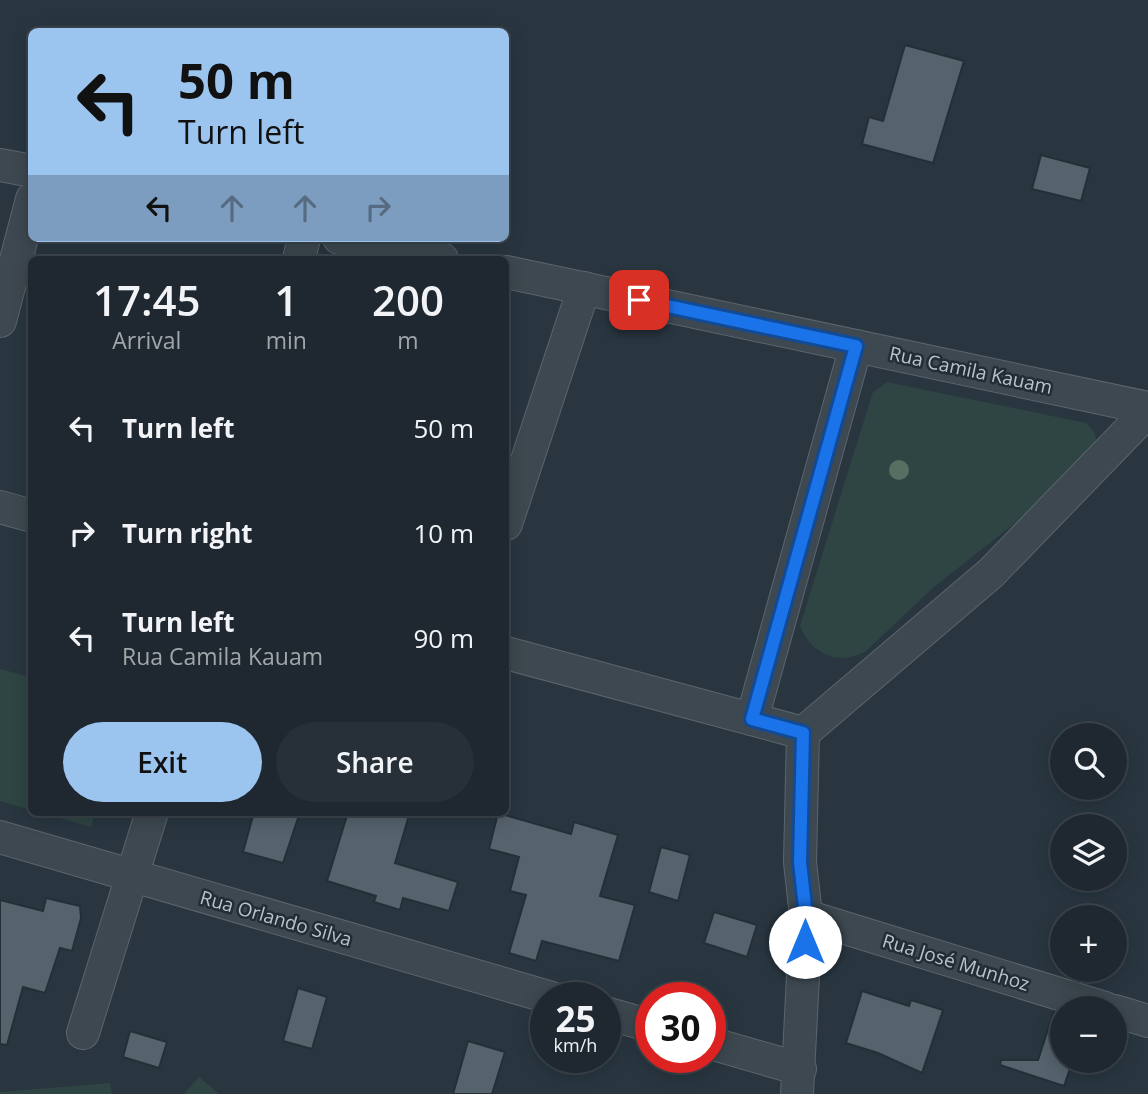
<!DOCTYPE html>
<html lang="en">
<head>
<meta charset="utf-8">
<style>
  :root { --surface:#1f2830; --page:#273038; --text:#f1f3f6; --muted:#a1a6ab; --line:#3c444c; --accent:#9bc5ef }
  body { margin:0; font-family:"Open Sans",sans-serif; background:var(--page); color:var(--text); height:100vh; display:flex; flex-direction:column; font-size:26px; white-space:nowrap }
  * { box-sizing:border-box; margin:0 }
  p { font-size:23px; color:var(--muted) }
  .icon { flex:none; width:38px; height:38px; fill:none; stroke:currentColor; stroke-width:2; stroke-linecap:round; stroke-linejoin:round }
  .map { position:relative; flex:1; overflow:hidden }
  .drawer { position:absolute; left:28px; top:256px; width:481px; height:560px; display:flex; flex-direction:column; background:var(--surface); border-radius:10px; box-shadow:0 4px 18px #0003,0 0 0 2px var(--line) }
  .drawer>* { flex:none }
  .guide { position:absolute; left:28px; top:28px; width:481px; height:214px; border-radius:10px; box-shadow:0 4px 18px #0003,0 0 0 2px var(--line); background:#9bc5ef; color:#111; overflow:hidden }
  .buttons { position:absolute; left:1050px; top:723px; display:grid; gap:14px }
  .buttons a { display:grid; place-items:center; width:77px; height:77px; border-radius:50%; background:var(--surface); box-shadow:0 4px 18px #0003,0 0 0 2px var(--line); font-size:35px }
  .speed { position:absolute; left:530px; top:982px; display:flex; gap:14px; font-size:35px; font-weight:700; text-align:center }
  .speed>* { display:grid; place-content:center; width:91px; height:91px; border-radius:50%; background:var(--surface); box-shadow:0 4px 18px #0003,0 0 0 2px var(--line); line-height:1 }
  .speed small { font-size:18px; font-weight:400 }
  .speed .limit { border:10px solid #d22; background:#fff; color:#111 }
  .pin { position:absolute; display:grid; place-items:center; width:60px; height:60px; color:#fff; margin:-30px; border-radius:14px; box-shadow:0 4px 10px #0006 }
  .me { position:absolute; width:77px; margin:-38px; rotate:0deg; stroke-linejoin:round; filter:drop-shadow(0 0 5px #0008) }
  .turn { display:flex; align-items:center; gap:24px; height:147px; padding:0 35px; font-size:32px }
  .turn .icon { width:91px; height:91px; stroke-width:2.5 }
  .turn b { display:block; font-size:49px; line-height:60px }
  .lanes { display:flex; align-items:center; height:66px; padding:0 35px; background:#0003; justify-content:center; gap:35px; direction:ltr }
  .lanes .off { opacity:.35 }
  .eta { display:flex; justify-content:space-evenly; align-items:center; height:119px; text-align:center }
  .eta b { font-size:42px; font-weight:600; line-height:49px }
  .cta { display:flex; gap:14px; margin-top:auto; padding:14px 35px }
  .cta a { flex:1; height:80px; border-radius:42px; background:var(--accent); color:#111; font-size:28px; font-weight:600; line-height:80px; text-align:center }
  .cta a+a { background:var(--page); color:var(--text) }
  ul { padding:0; list-style:none }
  li { display:flex; align-items:center; gap:21px; height:105px; padding:0 35px }
  li div { flex:1 }
  li b { display:block; font-size:26px }
  li em { font-style:normal }
  .map>svg:first-child { display:block }
  .green { fill:#2e4543 }
  .building { fill:#55636d; stroke:#242f38; stroke-width:2 }
  .lines { fill:none; stroke-linecap:round; stroke-linejoin:round }
  .minor-casing { stroke:#5b656e; stroke-width:34 }
  .minor { stroke:#3d4850; stroke-width:32 }
  .tree { fill:#566f63 }
  .route-casing { stroke:#114b97; stroke-width:18 }
  .route { stroke:#1a73e8; stroke-width:12 }
  .labels { text-anchor:middle; dominant-baseline:central; stroke-width:5; stroke-linejoin:round; paint-order:stroke }
  .street-label { font-size:19px; fill:#bac2ca; stroke:#222d36 }
</style>
</head>
<body>
<div class="map">
<svg width="1148" height="1094" viewBox="0 0 1148 1094">
  <rect width="100%" height="100%" fill="#293640"/>
  <!-- green -->
  <g class="green">
    <path d="M887 382 1086 423 1095 433 1097 447 1081 471 934 587 866 651C837 667 812 654 800 626L870 401 873 392Z"/>
    <path d="M0 669 31 677V810L0 801Z"/>
    <path d="M38 812H95L91 827Z"/>
    <path d="M199 1077 217 1092 218 1094H184Z"/>
    <path d="M110 1083 112 1094H0V1092Z"/>
  </g>
  <!-- building -->
  <g class="building">
    <path d="M905 45 964 61 933 163 862 144 869 117 883 121Z"/>
    <path d="M1041 155 1090 168 1081 201 1032 189Z"/>
    <path d="M254 812H300L283 863 243 852Z"/>
    <path d="M348 812H410L395 863 458 882 449 911 403 898 400 910 374 902 376 896 327 881Z"/>
    <path d="M498 813 571 834 574 822 618 835 600 896 635 905 619 961 542 941 536 961 509 953 526 895 510 891 519 857 489 849Z"/>
    <path d="M661 847 690 855 678 901 649 892Z"/>
    <path d="M46 898 80 906 81 918 72 951 60 948 45 993 23 987 7 1045 0 1044V900L43 911Z"/>
    <path d="M714 912 757 925 747 957 704 943Z"/>
    <path d="M298 988 327 997 312 1049 283 1041Z"/>
    <path d="M862 991 909 1006 911 1000 943 1010 922 1073 878 1053 846 1043Z"/>
    <path d="M1054 1011 1062 1014V1060H1073L1064 1086 1000 1065 1001 1060H1038Z"/>
    <path d="M130 1031 167 1042 159 1068 123 1057Z"/>
    <path d="M468 1041 505 1052 492 1094H453Z"/>
  </g>
  <g class="lines">
    <!-- minor casing -->
    <g class="minor-casing">
      <g id="minor">
        <path d="M0 165 32 171"/>
        <path d="M339 238 442 259"/>
        <path d="M299 259 304 238"/>
        <path d="M506 272 1148 408"/>
        <path d="M0 321 32 199"/>
        <path d="M0 507 32 516"/>
        <path d="M506 524 584 288"/>
        <path d="M506 653 803 733"/>
        <path d="M752 719 856 346"/>
        <path d="M0 837 552 998"/>
        <path d="M806 916 1105 1008"/>
        <path d="M1115 1011 1148 1021"/>
        <path d="M606 1013 651 1026"/>
        <path d="M83 1033 152 812"/>
        <path d="M710 1043 800 1069"/>
        <path d="M797 1094 806 916 800 862 803 733 991 573 1148 411"/>
      </g>
    </g>
    <!-- minor -->
    <use href="#minor" class="minor"/>
  </g>
  <!-- trees -->
  <circle class="tree" cx="899" cy="470" r="10"/>
  <g class="lines">
    <!-- route casing -->
    <g class="route-casing">
      <path id="route" d="M639 300 856 346 752 719 803 733 800 862 806 916 805 942"/>
    </g>
    <!-- route -->
    <use href="#route" class="route"/>
  </g>
  <g class="labels">
    <!-- street labels -->
    <g class="street-label">
      <text transform="translate(971 370) rotate(12)">Rua Camila Kauam</text>
      <text transform="translate(276 918) rotate(16)">Rua Orlando Silva</text>
      <text transform="translate(956 962) rotate(17)">Rua José Munhoz</text>
    </g>
  </g>
</svg>
<div class="buttons">
<a><svg class="icon" aria-label="search" viewBox="0 0 24 24"><circle cx="10" cy="10" r="6"/><path d="M15 15l6 6"/></svg></a>
<a><svg class="icon" aria-label="layers" viewBox="0 0 24 24"><path d="M12 4l9 5-9 5-9-5zM3 14l9 5 9-5"/></svg></a>
<a>+</a>
<a>−</a>
</div>
<div class="speed"><div>25<small>km/h</small></div><div class="limit">30</div></div>
<div class="pin" style="left:639px;top:300px;background:#d93025"><svg class="icon" aria-label="arrive" viewBox="0 0 24 24"><path d="M6 21V4h12l-3 4 3 4H6"/></svg></div>
<svg class="me" style="left:805px;top:942px" viewBox="-20 -20 40 40"><circle r="19" fill="#fff"/><path d="M0-13L10 11 0 6-10 11z" fill="#1a73e8"/></svg>
<div class="guide">
<div class="turn"><svg class="icon" aria-label="left" viewBox="0 0 24 24"><path d="M17 20v-9H6M10 6l-5 5 5 5"/></svg><div><b>50 m</b>Turn left</div></div>
<div class="lanes"><svg class="icon" aria-label="left" viewBox="0 0 24 24"><path d="M17 20v-9H6M10 6l-5 5 5 5"/></svg><svg class="icon off" aria-label="ahead" viewBox="0 0 24 24"><path d="M12 20V5M6 11l6-6 6 6"/></svg><svg class="icon off" aria-label="ahead" viewBox="0 0 24 24"><path d="M12 20V5M6 11l6-6 6 6"/></svg><svg class="icon off" aria-label="right" viewBox="0 0 24 24"><path d="M7 20v-9h11M14 6l5 5-5 5"/></svg></div>
</div>
<section class="drawer">
<div class="eta">
<div><b>17:45</b><p>Arrival</p></div>
<div><b>1</b><p>min</p></div>
<div><b>200</b><p>m</p></div>
</div>
<ul>
<li><svg class="icon" aria-label="left" viewBox="0 0 24 24"><path d="M17 20v-9H6M10 6l-5 5 5 5"/></svg><div><b>Turn left</b></div><em>50 m</em></li>
<li><svg class="icon" aria-label="right" viewBox="0 0 24 24"><path d="M7 20v-9h11M14 6l5 5-5 5"/></svg><div><b>Turn right</b></div><em>10 m</em></li>
<li><svg class="icon" aria-label="left" viewBox="0 0 24 24"><path d="M17 20v-9H6M10 6l-5 5 5 5"/></svg><div><b>Turn left</b><p>Rua Camila Kauam</p></div><em>90 m</em></li>
</ul>
<div class="cta"><a>Exit</a><a>Share</a></div>
</section>
</div>
</body>
</html>
